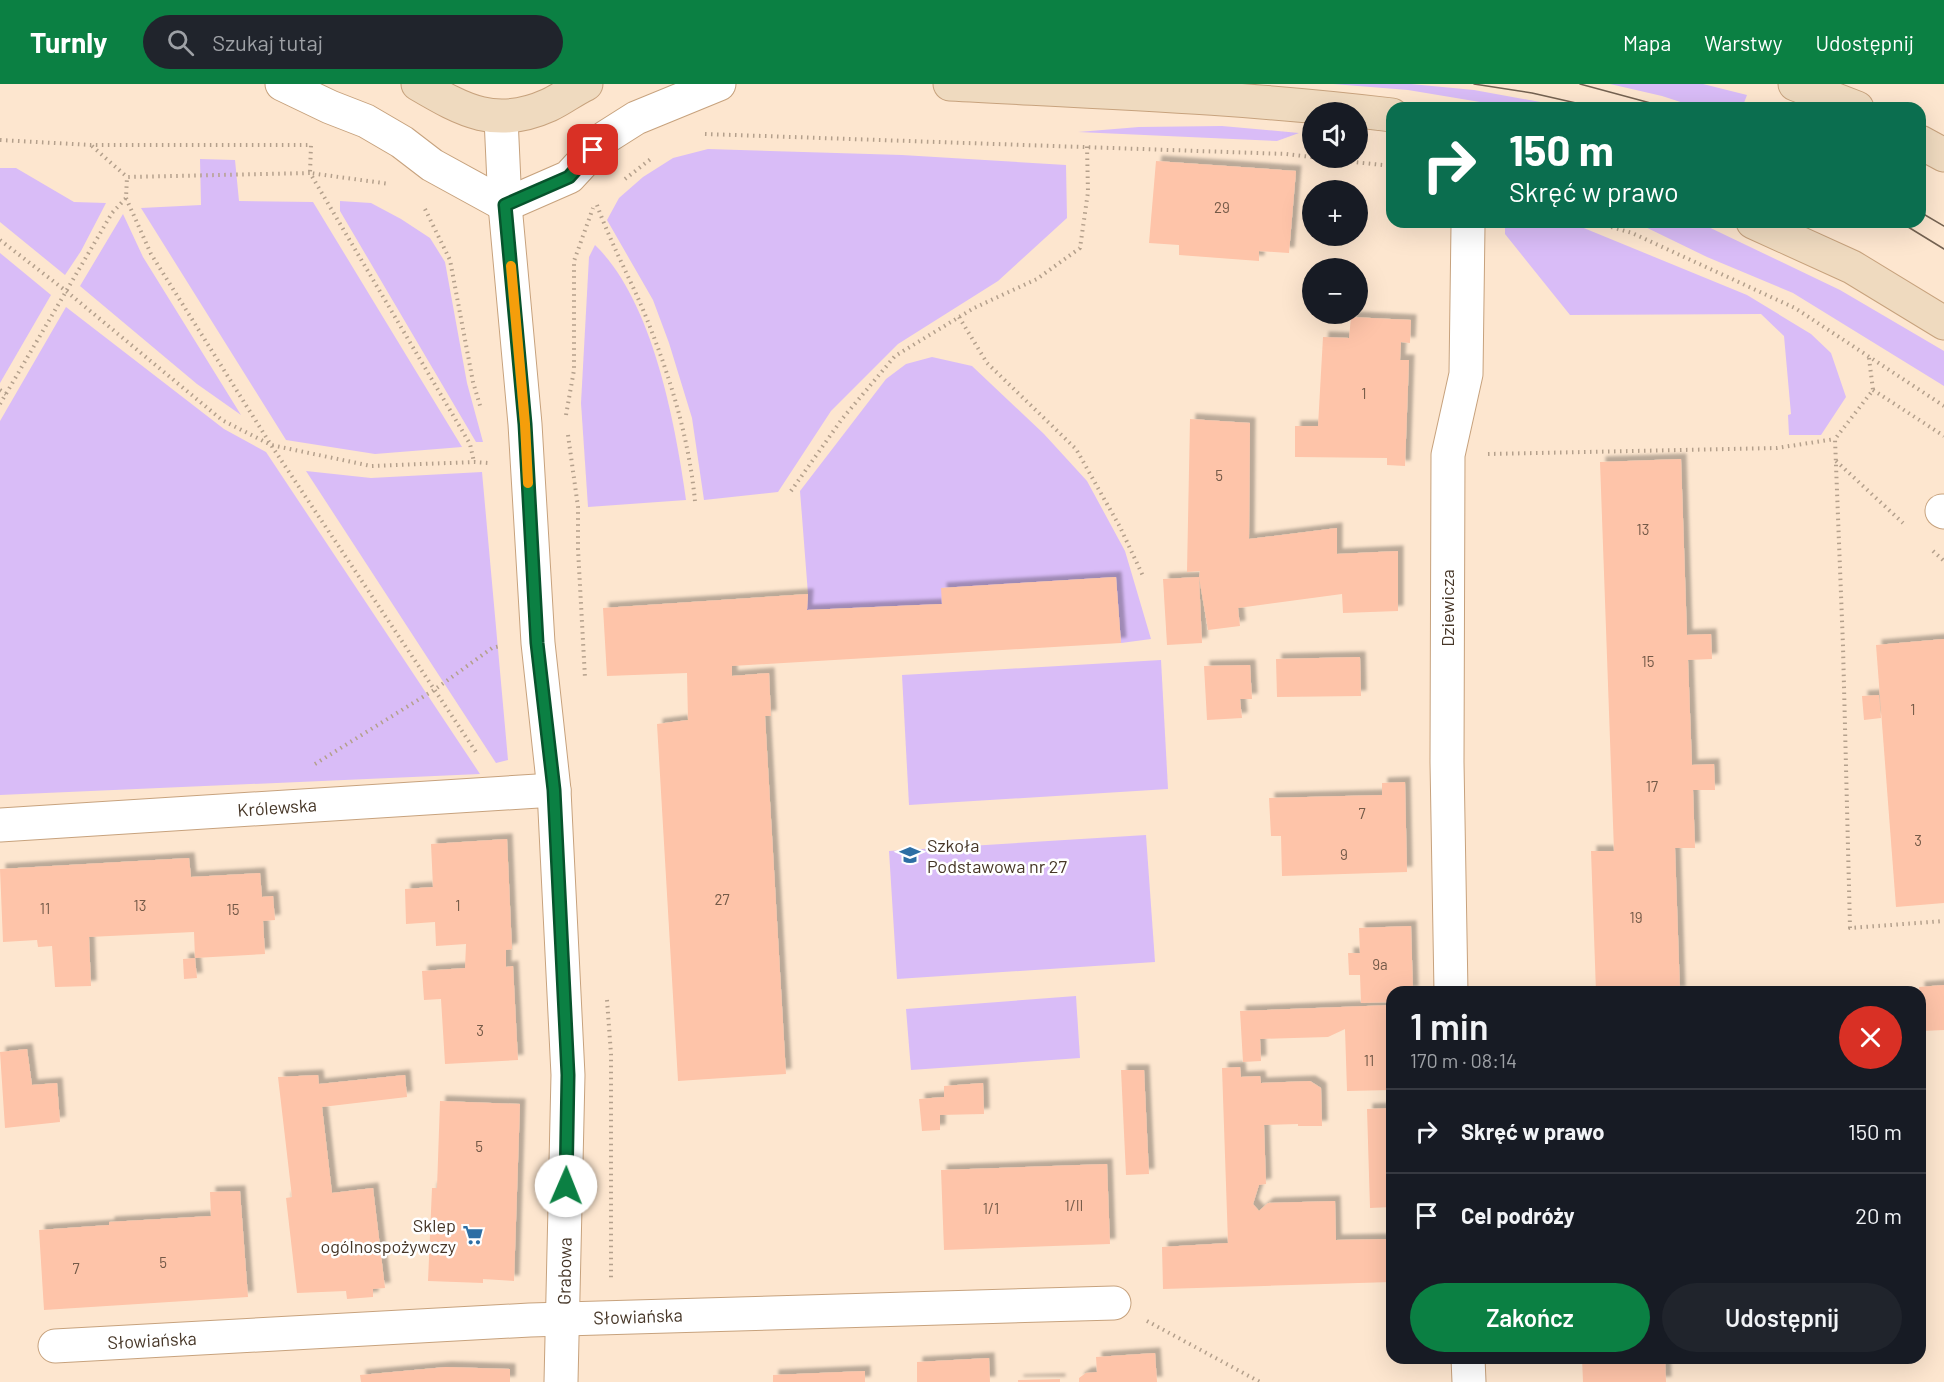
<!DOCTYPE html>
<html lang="pl">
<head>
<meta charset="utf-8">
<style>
  :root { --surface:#171b24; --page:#20242c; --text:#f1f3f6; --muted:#9ea1a6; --line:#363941; --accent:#0b8043 }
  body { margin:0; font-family:Barlow,sans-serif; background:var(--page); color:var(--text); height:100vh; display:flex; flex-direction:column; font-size:22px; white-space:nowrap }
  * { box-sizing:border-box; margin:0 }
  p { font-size:20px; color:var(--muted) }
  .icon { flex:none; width:33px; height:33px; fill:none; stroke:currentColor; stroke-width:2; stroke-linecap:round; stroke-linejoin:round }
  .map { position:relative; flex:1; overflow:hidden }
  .sheet { position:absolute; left:1386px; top:902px; width:540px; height:378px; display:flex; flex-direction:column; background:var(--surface); border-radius:18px; box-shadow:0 6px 24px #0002 }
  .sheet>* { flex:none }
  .top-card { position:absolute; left:1386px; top:18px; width:540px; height:126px; border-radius:18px; box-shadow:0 6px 24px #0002; background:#0b6e4f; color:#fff; overflow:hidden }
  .tools { position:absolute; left:1302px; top:18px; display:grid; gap:12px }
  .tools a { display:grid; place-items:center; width:66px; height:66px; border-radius:50%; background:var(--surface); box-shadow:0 6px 24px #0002; font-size:30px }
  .pin { position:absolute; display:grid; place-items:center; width:51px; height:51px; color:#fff; margin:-26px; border-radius:12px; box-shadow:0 3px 9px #0006 }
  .me { position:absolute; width:66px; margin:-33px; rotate:1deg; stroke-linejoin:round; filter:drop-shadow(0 0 4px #0008) }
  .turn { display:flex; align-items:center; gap:21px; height:126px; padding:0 24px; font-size:27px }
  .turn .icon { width:78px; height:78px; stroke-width:2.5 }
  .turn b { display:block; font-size:42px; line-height:51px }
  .round { display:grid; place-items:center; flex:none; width:63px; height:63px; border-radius:32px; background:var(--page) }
  .overview { display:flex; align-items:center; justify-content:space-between; height:102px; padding:0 24px }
  h1 { font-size:36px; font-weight:600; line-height:45px }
  .primary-button { display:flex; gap:12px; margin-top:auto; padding:12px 24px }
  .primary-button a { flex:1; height:69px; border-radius:36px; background:var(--accent); color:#fff; font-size:24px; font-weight:600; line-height:69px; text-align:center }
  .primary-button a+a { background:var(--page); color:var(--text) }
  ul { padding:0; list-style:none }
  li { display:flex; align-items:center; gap:18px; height:84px; padding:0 24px; border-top:2px solid var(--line) }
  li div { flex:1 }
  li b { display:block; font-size:22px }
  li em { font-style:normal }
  header { display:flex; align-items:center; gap:36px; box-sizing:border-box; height:84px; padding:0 30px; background:var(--accent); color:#fff }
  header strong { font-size:28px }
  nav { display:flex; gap:33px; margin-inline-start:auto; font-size:21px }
  .search { width:420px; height:54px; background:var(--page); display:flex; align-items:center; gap:15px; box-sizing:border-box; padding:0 21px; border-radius:33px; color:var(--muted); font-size:22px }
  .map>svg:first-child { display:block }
  .green { fill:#d9bcf7 }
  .building { fill:#fec4a9; filter:url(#shadow) }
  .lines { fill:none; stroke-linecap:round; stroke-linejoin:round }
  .street-casing { stroke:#c7a27d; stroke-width:35 }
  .secondary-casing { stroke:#c7a27d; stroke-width:35 }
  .path { stroke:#b4a08c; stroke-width:4; stroke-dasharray:1.5 4.5; stroke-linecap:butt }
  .street { stroke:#fff; stroke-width:33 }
  .secondary { stroke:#efdabf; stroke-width:33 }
  .tram { stroke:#746251; stroke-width:1.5 }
  .route-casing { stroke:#07532c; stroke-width:15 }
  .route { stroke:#0b8043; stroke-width:10 }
  .slow { stroke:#f59e0b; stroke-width:10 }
  .labels { text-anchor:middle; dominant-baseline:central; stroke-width:5; stroke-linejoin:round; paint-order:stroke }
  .number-label { font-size:15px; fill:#745a48 }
  .street-label { font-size:18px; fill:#463627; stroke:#fff }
  .poi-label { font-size:18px; fill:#463627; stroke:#fff; text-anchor:start }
</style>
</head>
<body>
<header>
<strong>Turnly</strong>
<div class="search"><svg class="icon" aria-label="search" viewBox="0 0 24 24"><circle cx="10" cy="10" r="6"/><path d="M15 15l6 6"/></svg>Szukaj tutaj</div>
<nav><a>Mapa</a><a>Warstwy</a><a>Udostępnij</a></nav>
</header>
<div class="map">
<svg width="1944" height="1298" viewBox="0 0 1944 1298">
  <defs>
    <filter id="shadow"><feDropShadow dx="5.5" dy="-5.5" stdDeviation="1.5" flood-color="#0004"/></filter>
  </defs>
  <rect width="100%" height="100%" fill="#fde6cf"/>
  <!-- green -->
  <g class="green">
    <path d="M1333 0H1411L1474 6 1573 24H1516L1408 6Z"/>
    <path d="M1610 0H1703L1747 11 1742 24H1699L1662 12Z"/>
    <path d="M1222 42 1299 49 1277 57 1078 48 1139 43Z"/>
    <path d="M708 65 902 71 1066 81 1067 134 998 197 898 260 831 327 778 408 704 416 692 334 669 259 653 216 607 136 619 114 643 93 673 74Z"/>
    <path d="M200 75 235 76 239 117 313 118 462 363 375 370 286 356 141 124 201 121Z"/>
    <path d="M0 84H16L74 118 106 119 81 167 65 191 0 138Z"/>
    <path d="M340 117 371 119 401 135 430 154 445 178 467 299 483 358H476L340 127Z"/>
    <path d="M123 130 143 173 241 331 197 300 80 202Z"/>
    <path d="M1505 138H1567L1574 140 1747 211 1811 250 1831 269 1846 313 1821 351H1789L1788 331 1791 330 1784 252 1761 230 1570 231 1505 150Z"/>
    <path d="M1635 138H1698L1840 206 1944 267V302L1793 209 1707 173Z"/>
    <path d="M595 161C653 217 675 339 686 416L588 423 581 319 589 173Z"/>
    <path d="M0 169 51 211 0 299Z"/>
    <path d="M66 223 224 345 266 368 480 690 0 711V337Z"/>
    <path d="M932 273 972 282 1044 350 1087 397 1125 467 1151 555 1121 559 1116 493 942 504V520L807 526 808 510 800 407 886 295 906 280Z"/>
    <path d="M306 387 371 394 482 388 508 676 496 679Z"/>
    <path d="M1161 576 1168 705 909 721 902 591Z"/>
    <path d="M1146 751 1155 878 897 895 889 767Z"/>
    <path d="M1076 912 1080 974 911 986 906 925Z"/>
  </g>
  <!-- building -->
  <g class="building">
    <path d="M1156 77 1296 87 1289 169 1259 167V177L1179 171V161L1149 159Z"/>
    <path d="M1351 233 1411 236 1410 259 1401 258 1400 276H1409L1405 382 1387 381V374L1295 373V342H1318L1323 253 1349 254Z"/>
    <path d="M1190 335 1250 339 1249 455 1337 444V470L1398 467V527L1343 529 1342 510 1238 524 1240 542 1208 546 1199 493 1200 487 1187 488Z"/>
    <path d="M1681 375 1687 551 1711 550 1712 575 1688 576 1692 681 1714 680 1715 706H1693L1695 764H1675L1680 908H1596L1591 767H1614L1600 378Z"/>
    <path d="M1116 493 1121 559 732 582V592L769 589 771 632H765L786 990 678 997 657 640 688 636 687 589 607 592 603 524 808 510 807 526 942 520 941 504Z"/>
    <path d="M1199 493 1202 559 1167 561 1163 495Z"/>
    <path d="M1944 555V819L1896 823 1876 561Z"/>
    <path d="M1360 573 1361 612 1277 613 1276 575Z"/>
    <path d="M1250 581 1252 615H1240L1242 634 1207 636 1204 582Z"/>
    <path d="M1879 611 1881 634 1864 636 1862 612Z"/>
    <path d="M1405 698 1407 788 1282 792 1281 752H1271L1269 714 1382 711V699Z"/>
    <path d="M507 755 512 865 506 866V883L513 882 518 976 445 980 441 915 424 916 422 887 465 884 466 860 436 862 435 838 406 840 405 805 433 803 431 760Z"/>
    <path d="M189 774 191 793 260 789 262 813 273 812 275 836 263 837 265 870 195 874 194 848 89 853 91 902 55 903 52 862 38 863 37 856 3 858 0 785Z"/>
    <path d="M1411 842 1413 908H1392V918L1361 919 1360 891H1349L1348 869H1360L1359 844Z"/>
    <path d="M195 874 197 894 184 895 183 875Z"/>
    <path d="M1944 901V946L1922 947 1919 903Z"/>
    <path d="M1392 921V1006L1347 1007 1345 945 1328 953 1260 955 1261 977 1243 978 1240 927Z"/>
    <path d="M27 965 32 1001 57 999 60 1038 5 1044 0 968Z"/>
    <path d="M1240 983 1241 993 1260 992 1261 999 1310 997 1321 1004 1322 1042H1298V1040L1264 1041 1266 1100 1259 1101 1253 1120 1259 1127 1268 1119 1335 1117 1336 1156 1392 1155V1198L1163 1205 1162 1163 1228 1159 1222 984Z"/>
    <path d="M1121 986H1144L1149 1090 1126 1091Z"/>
    <path d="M318 991 319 1000 405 991 407 1013 322 1023 332 1109 373 1104 385 1204 373 1205V1213L347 1215 346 1207 297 1209 286 1114 292 1113 278 993Z"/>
    <path d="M983 999 984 1030 940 1031V1046L922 1047 919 1015 944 1013V1002Z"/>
    <path d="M440 1017 520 1020 514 1197 483 1195V1199L428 1197 432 1104H437Z"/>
    <path d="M1392 1024V1123L1370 1124 1367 1025Z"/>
    <path d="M1107 1080 1110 1160 944 1166 941 1086Z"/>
    <path d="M240 1107 248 1213 44 1226 39 1146 109 1141V1138L211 1132 210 1108Z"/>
    <path d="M1155 1269 1157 1298H1079V1294L1086 1289 1097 1288 1096 1273Z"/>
    <path d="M989 1274 990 1298H917V1278Z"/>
    <path d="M1582 1274H1665L1666 1298H1583Z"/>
    <path d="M446 1283 510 1285V1298H361L360 1291Z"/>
    <path d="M865 1287V1298H773V1291Z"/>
    <path d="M1060 1295V1298H1018V1296Z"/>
  </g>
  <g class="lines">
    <!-- street casing -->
    <g class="street-casing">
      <g id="street">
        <path d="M282 0 330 23 366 37 402 58 432 81 505 121"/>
        <path d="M501 34 505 121 525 340 538 559 554 706 568 991 561 1298"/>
        <path d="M505 121 569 93 606 53 636 34 719 0"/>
        <path d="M1942 427 1944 428"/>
        <path d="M0 741 554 706"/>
        <path d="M1451 908 1447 678 1448 371 1466 290 1468 142"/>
        <path d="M55 1262 530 1236 1114 1219"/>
        <path d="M1468 1274 1469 1298"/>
      </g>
    </g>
    <!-- secondary casing -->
    <g class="secondary-casing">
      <g id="secondary">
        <path d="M418 0C464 27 496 45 549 21 562 15 573 6 586 0"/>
        <path d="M950 0C1098 8 1245 13 1392 31"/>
        <path d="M1795 0 1857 24"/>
        <path d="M1920 58 1944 71"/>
        <path d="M1753 138 1852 183 1944 239"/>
      </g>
    </g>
    <!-- path -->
    <g class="path">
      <path d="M705 50 1286 70 1312 73"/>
      <path d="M0 56 91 61H311L310 89 390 100"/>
      <path d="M92 62 127 93 310 89 470 360 474 378"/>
      <path d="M1315 74 1392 82"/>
      <path d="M625 95 652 74"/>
      <path d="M126 114 151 170 271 361 478 671"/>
      <path d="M597 121C612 163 634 201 650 243 672 299 689 356 695 417"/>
      <path d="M425 125 450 176 473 298 481 325"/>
      <path d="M1594 138 1632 149 1795 224 1944 322"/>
      <path d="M0 156 66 207 222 336 271 361 371 382 474 378 488 379"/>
      <path d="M959 233 987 279 1076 365 1120 443 1143 492"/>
      <path d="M1869 274 1873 306 1835 355 1843 562 1850 844 1944 837"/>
      <path d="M0 306 6 310"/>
      <path d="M1873 306 1944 352"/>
      <path d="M0 320 112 129 126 114 127 93"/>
      <path d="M566 331 574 286V177L593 124"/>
      <path d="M568 351 578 423V465L585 594"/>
      <path d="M1488 370 1777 364 1835 355"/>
      <path d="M1836 377 1903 439"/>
      <path d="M791 407 842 335 895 272 974 224 1037 195 1080 164 1088 108 1087 62"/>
      <path d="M1933 467 1944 477"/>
      <path d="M315 680 434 606 492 564 500 562"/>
      <path d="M607 916 611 970V1196"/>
      <path d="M1147 1237 1260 1298"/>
    </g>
    <!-- street -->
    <use href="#street" class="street"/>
    <!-- secondary -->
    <use href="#secondary" class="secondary"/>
    <!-- tram -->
    <g class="tram">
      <path d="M1474 0 1532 9 1598 24"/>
      <path d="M1580 0 1669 24"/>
      <path d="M1920 128 1944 142"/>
      <path d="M1900 138 1944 165"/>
    </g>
  </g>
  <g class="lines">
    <!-- route casing -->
    <g class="route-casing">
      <path id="route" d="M566 1102 568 991 554 706 537 559 525 340 505 121 569 93 593 66"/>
    </g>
    <!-- route -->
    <use href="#route" class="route"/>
    <!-- slow -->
    <path class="slow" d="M511 182 525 340 528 399"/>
  </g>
  <!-- icons -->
  <defs>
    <g id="school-bare" transform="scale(1.62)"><path d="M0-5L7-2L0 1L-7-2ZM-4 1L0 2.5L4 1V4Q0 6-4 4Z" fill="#2d6ea4" stroke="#fff" stroke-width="2.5" paint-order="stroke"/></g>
    <g id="supermarket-bare" transform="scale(1.62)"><path d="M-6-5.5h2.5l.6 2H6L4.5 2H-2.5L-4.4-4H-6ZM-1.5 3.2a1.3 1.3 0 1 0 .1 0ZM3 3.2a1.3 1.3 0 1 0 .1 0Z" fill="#2d6ea4" stroke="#fff" stroke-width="2.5" paint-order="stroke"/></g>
  </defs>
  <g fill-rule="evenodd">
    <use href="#school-bare" x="910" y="771"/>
    <use href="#supermarket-bare" x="473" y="1151"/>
  </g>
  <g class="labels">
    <!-- number labels -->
    <g class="number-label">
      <text x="1222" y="123">29</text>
      <text x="1364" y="309">1</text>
      <text x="1219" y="391">5</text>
      <text x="1643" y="445">13</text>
      <text x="1648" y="577">15</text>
      <text x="1913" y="625">1</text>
      <text x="1652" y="702">17</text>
      <text x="1362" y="729">7</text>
      <text x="1918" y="756">3</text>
      <text x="1344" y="770">9</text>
      <text x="722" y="815">27</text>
      <text x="140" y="821">13</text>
      <text x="458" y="821">1</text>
      <text x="45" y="824">11</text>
      <text x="233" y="825">15</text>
      <text x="1636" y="833">19</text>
      <text x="1380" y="880">9a</text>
      <text x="480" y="946">3</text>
      <text x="1369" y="976">11</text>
      <text x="479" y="1062">5</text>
      <text x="1074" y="1121">1/II</text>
      <text x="991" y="1124">1/1</text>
      <text x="163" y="1178">5</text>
      <text x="76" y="1184">7</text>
    </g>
    <!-- street labels -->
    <g class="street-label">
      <text transform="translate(1447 524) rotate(-90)">Dziewicza</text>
      <text transform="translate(277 723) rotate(-4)">Królewska</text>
      <text transform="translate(564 1187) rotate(-89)">Grabowa</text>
      <text transform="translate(638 1232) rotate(-2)">Słowiańska</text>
      <text transform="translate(152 1256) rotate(-3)">Słowiańska</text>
    </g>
    <!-- poi labels -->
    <g class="poi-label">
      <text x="927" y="761">Szkoła<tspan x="927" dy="21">Podstawowa nr 27</tspan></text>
      <text x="456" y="1141" text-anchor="end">Sklep<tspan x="456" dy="21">ogólnospożywczy</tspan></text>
    </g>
  </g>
</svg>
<div class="tools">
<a><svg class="icon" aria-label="sound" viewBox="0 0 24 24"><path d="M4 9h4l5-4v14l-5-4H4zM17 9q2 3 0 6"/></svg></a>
<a>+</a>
<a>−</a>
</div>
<div class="pin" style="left:593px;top:66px;background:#d93025"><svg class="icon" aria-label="arrive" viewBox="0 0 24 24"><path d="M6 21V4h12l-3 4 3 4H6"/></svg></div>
<svg class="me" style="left:566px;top:1102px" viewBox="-20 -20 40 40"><circle r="19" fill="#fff"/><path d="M0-13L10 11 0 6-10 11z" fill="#0b8043"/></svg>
<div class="top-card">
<div class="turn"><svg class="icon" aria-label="right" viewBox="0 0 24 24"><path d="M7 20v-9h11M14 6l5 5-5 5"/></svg><div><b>150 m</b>Skręć w prawo</div></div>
</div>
<section class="sheet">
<div class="overview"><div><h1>1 min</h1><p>170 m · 08:14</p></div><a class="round" style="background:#d93025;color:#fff"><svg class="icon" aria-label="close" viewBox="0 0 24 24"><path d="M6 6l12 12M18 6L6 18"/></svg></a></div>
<ul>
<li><svg class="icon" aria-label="right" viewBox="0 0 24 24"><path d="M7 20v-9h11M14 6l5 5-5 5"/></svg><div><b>Skręć w prawo</b></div><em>150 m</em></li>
<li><svg class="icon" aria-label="arrive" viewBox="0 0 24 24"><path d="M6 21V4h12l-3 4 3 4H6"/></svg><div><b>Cel podróży</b></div><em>20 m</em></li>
</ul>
<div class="primary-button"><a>Zakończ</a><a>Udostępnij</a></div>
</section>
</div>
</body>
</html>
